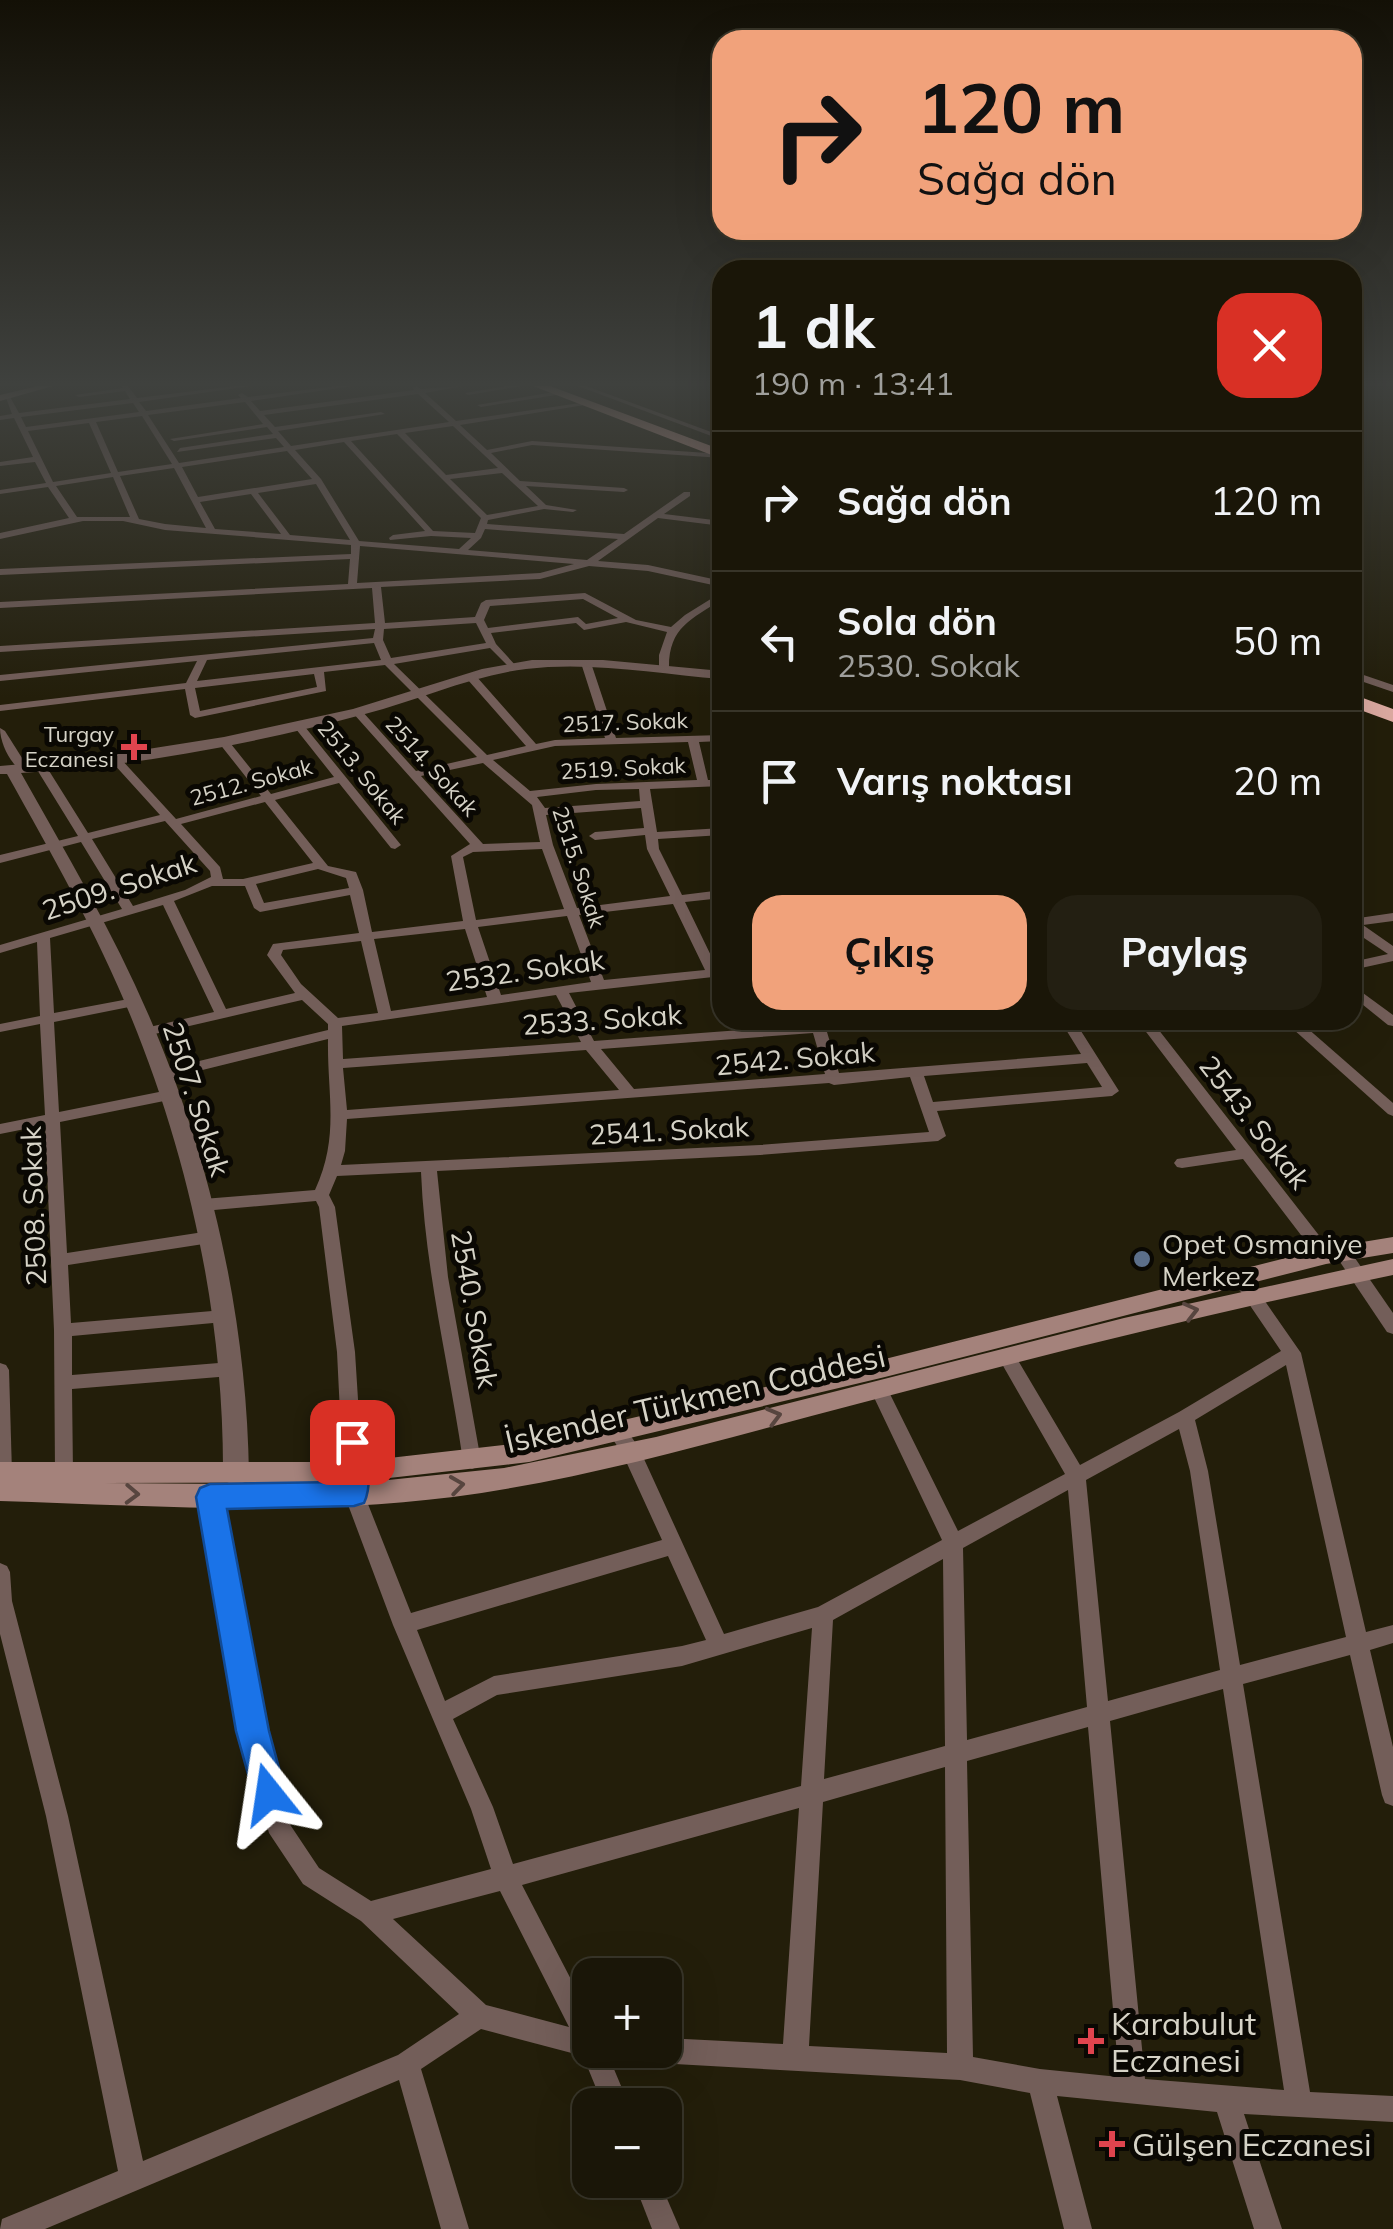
<!DOCTYPE html>
<html lang="tr">
<head>
<meta charset="utf-8">
<style>
  :root { --surface:#1a1608; --page:#231f12; --text:#f1f3f6; --muted:#9f9f9c; --line:#383529; --accent:#f1a27b }
  body { margin:0; font-family:Mulish,sans-serif; background:var(--page); color:var(--text); height:100vh; display:flex; flex-direction:column; font-size:38px; white-space:nowrap }
  * { box-sizing:border-box; margin:0 }
  p { font-size:32px; color:var(--muted) }
  .icon { flex:none; width:55px; height:55px; fill:none; stroke:currentColor; stroke-width:2; stroke-linecap:round; stroke-linejoin:round }
  .map { position:relative; flex:1; overflow:hidden }
  .drawer { position:absolute; left:712px; top:260px; width:650px; height:770px; display:flex; flex-direction:column; background:var(--surface); border-radius:30px; box-shadow:0 10px 40px #0002,0 0 0 2px var(--line) }
  .drawer>* { flex:none }
  .hud { position:absolute; left:712px; top:30px; width:650px; height:210px; border-radius:30px; box-shadow:0 10px 40px #0002,0 0 0 2px var(--line); background:#f1a27b; color:#111; overflow:hidden }
  .buttons { position:absolute; left:572px; top:1958px; display:grid; gap:20px }
  .buttons a { display:grid; place-items:center; width:110px; height:110px; border-radius:20px; background:var(--surface); box-shadow:0 10px 40px #0002,0 0 0 2px var(--line); font-size:50px }
  .pin { position:absolute; display:grid; place-items:center; width:85px; height:85px; color:#fff; margin:-42px; border-radius:20px; box-shadow:0 5px 15px #0006 }
  .me { position:absolute; width:110px; margin:-55px; rotate:345deg; stroke-linejoin:round; filter:drop-shadow(0 0 8px #0008) }
  .turn { display:flex; align-items:center; gap:35px; height:210px; padding:0 40px; font-size:45px }
  .turn .icon { width:130px; height:130px; stroke-width:2.5 }
  .turn b { display:block; font-size:70px; line-height:85px }
  .round { display:grid; place-items:center; flex:none; width:105px; height:105px; border-radius:30px; background:var(--page) }
  .head { display:flex; align-items:center; justify-content:space-between; height:170px; padding:0 40px }
  h1 { font-size:60px; font-weight:700; line-height:75px }
  .primary-button { display:flex; gap:20px; margin-top:auto; padding:20px 40px }
  .primary-button a { flex:1; height:115px; border-radius:30px; background:var(--accent); color:#111; font-size:40px; font-weight:700; line-height:115px; text-align:center }
  .primary-button a+a { background:var(--page); color:var(--text) }
  ul { padding:0; list-style:none }
  li { display:flex; align-items:center; gap:30px; height:140px; padding:0 40px; border-top:2px solid var(--line) }
  li div { flex:1 }
  li b { display:block; font-size:38px }
  li em { font-style:normal }
  .map>svg:first-child { display:block }
  .lines { fill:none; stroke-linecap:round; stroke-linejoin:round }
  .minor { fill:#735e59; fill-rule:evenodd }
  .tertiary { fill:#735e59; fill-rule:evenodd }
  .secondary { fill:#a4827b; fill-rule:evenodd }
  .trunk { fill:#dcaaa1; fill-rule:evenodd }
  .oneway { stroke:#57453f }
  .route { fill:#1a73e8; stroke:#114b97; stroke-width:2.5 }
  .health-dot { fill:#e0444e; stroke:#0a0803; stroke-width:4 }
  .service-dot { fill:#5c6f8a; stroke:#0a0803; stroke-width:4 }
  .labels { text-anchor:middle; dominant-baseline:central; stroke-width:10; stroke-linejoin:round; paint-order:stroke }
  .far-street-label { font-size:22px; fill:#d6d3c7; stroke:#0a0803 }
  .far-poi-label { font-size:22px; fill:#d6d3c7; stroke:#0a0803; text-anchor:end }
  .street-label { font-size:28px; fill:#d6d3c7; stroke:#0a0803 }
  .poi-label { font-size:28px; fill:#d6d3c7; stroke:#0a0803; text-anchor:start }
  .near-street-label { font-size:32px; fill:#d6d3c7; stroke:#0a0803 }
  .near-poi-label { font-size:32px; fill:#d6d3c7; stroke:#0a0803; text-anchor:start }
</style>
</head>
<body>
<div class="map">
<svg width="1393" height="2229" viewBox="0 0 1393 2229">
  <rect width="100%" height="100%" fill="#231e0a"/>
  <g class="lines">
    <!-- minor -->
    <g class="minor">
      <path d="M122 386H128L137 398 235 386H251L139 402 146 411 241 398 238 395 242 393 248 397 337 386H353L251 401 260 411 414 390 413 388 416 386 421 389 463 386 425 393 456 421 587 402 591 404 460 425 487 450 532 441 722 454V458L532 445 491 453 520 481 624 488 628 490 624 492 526 486 546 505 577 510 573 512 544 509 488 520 487 524 624 534 684 492H690V496L664 514 722 521V526L658 518 598 561 648 565 722 581V587L648 571 589 566 540 579 381 587 385 623 475 617 481 603 486 600 585 593 636 620 671 627 685 615 722 592V599C691 620 668 627 669 670L664 673 659 670V655L667 632 626 622 584 630 576 623 491 633 496 644 517 667 512 670 490 648 394 664 487 755 526 746 468 680V676H476L536 744 555 740 605 738 581 663 586 660 591 663 616 738 722 735V741L699 742 708 780H722V786L650 789 657 832 722 828V835L658 839 659 849 682 895 722 890V898L685 902 717 968H722V976L569 993 594 1041 872 1020H937L930 1024 827 1032 839 1073 1081 1054 1060 1020H1074L1119 1091 1112 1096 937 1111 946 1136 938 1141 760 1155 437 1171 448 1277 481 1461 479 1466 472 1469 465 1466 463 1461C449 1365 425 1270 421 1172L337 1176 329 1195 335 1207 355 1352 364 1494 411 1613 662 1540 624 1457 609 1433 611 1428C626 1423 631 1437 639 1448L724 1634 818 1607 942 1540 870 1389 873 1384 879 1382 885 1384 958 1531 1065 1474 998 1357 1001 1352 1007 1350 1013 1352 1080 1465 1179 1412 1281 1351 1234 1282 1232 1278 1234 1274H1246L1301 1353 1366 1632 1393 1625V1643L1370 1650 1393 1747V1806L1385 1803 1382 1795 1350 1655 1243 1684 1310 2092 1393 2096V2122L1244 2114 1282 2229H1254L1217 2112 1057 2096 1092 2229H1064L1030 2093 960 2080 657 2063 648 2059 644 2050H665V2038L783 2044 799 1808 522 1885 590 2016V2050H606L629 2105H603L583 2056 481 2029 421 2069 469 2229H441L399 2080 45 2229H0L2 2219 118 2171 46 1816 0 1634V1563L7 1566 10 1572 12 1601 68 1816 143 2161 398 2055 459 2014 361 1921 303 1884 269 1833 241 1731 200 1497C205 1487 211 1484 221 1487L224 1493 220 1499 263 1731 287 1820 319 1868 371 1901 491 1869 471 1809 393 1625 344 1494 337 1352 319 1207 316 1201 203 1211 197 1209 195 1205 197 1201 203 1199 315 1190C340 1136 327 1095 328 1039L162 1080 155 1075 162 1070 328 1030V1024L302 1000 146 1036 141 1035 139 1032 141 1029 214 1012 163 905 50 938 54 1013 134 998 141 1002 134 1006 54 1022 59 1112 169 1090 176 1095 169 1100 60 1122 67 1253 210 1231 216 1233 218 1237 216 1241 210 1243 68 1265 71 1323 224 1310 230 1311 233 1316 230 1321 224 1322 72 1336V1375L231 1362 237 1364 240 1369 237 1374 231 1376 72 1389 73 1473 71 1479 64 1481 57 1479 55 1473 54 1330 45 1125 0 1134V1124L45 1115 40 1024 0 1032V1024L40 1016 37 942 0 953V945L122 909 81 842 0 863V855L78 836 36 768 42 765 46 766 88 833 160 815 112 762 110 760 116 757 120 758 176 819 261 796 219 743V739H227L271 794 334 777 292 724 301 722 401 845 395 849 391 848 339 783 275 800 328 866 356 872 363 890 372 932 463 921 451 856 470 844 352 712 361 710 416 771 477 757 385 665 324 672 326 691 195 718 190 715 185 689 0 711V705L186 683 197 661 0 681V675L373 638 375 629 0 652V646L375 623 372 588 0 608V602L348 584 350 559 0 575V569L351 554V545L165 530 123 521H83L0 539V533L69 518 48 487 0 494V490L46 483 35 462 0 466V462L33 457 14 418 0 420V416L12 414 5 395H9L19 413 130 399 125 391 79 397 75 395 123 388ZM418 394 449 422 291 446 278 431 385 414 381 412 275 427 264 415ZM245 402 263 424 170 439 174 441 267 427 273 434 180 448 177 452 276 438 284 447 179 463 148 415ZM133 403 139 412 26 427 21 417ZM142 416 172 464 118 472 96 422ZM89 423 111 473 53 482 28 431ZM453 426 498 468 446 475 405 433ZM397 434 481 518 475 533 433 531 351 441ZM344 442 425 531 393 535 389 538 390 540 431 536 471 538 459 549 359 541 321 479 295 450ZM287 451 312 479 198 497 182 467ZM174 468 206 528 165 524 139 519 120 476ZM502 473 538 506 487 515 450 479ZM113 477 130 517H77L56 486ZM316 484 350 540 290 535 258 493ZM251 494 281 534 215 529 200 502ZM485 529 618 539 587 560 468 550 481 538ZM360 546 574 564 540 573 357 583ZM583 599 618 618 586 624 578 617 488 628 484 620 490 606ZM476 623 486 643 391 658 383 640 384 629ZM374 643 381 660 197 681 207 660ZM314 674 317 687 200 711 195 688ZM688 742 697 780 596 784 530 791 493 760 555 746ZM483 763 532 805 540 842 483 844 421 776ZM639 789 640 801 545 808 537 797 596 790ZM265 802 313 863 243 879H223L220 867 181 824ZM641 808 644 828 595 832 589 836 595 840 645 835 647 849 670 896 577 908 553 845 546 815ZM165 821 210 871 211 877 185 890 133 906 92 839ZM542 849 564 909 476 920 463 857 473 852ZM318 869 346 878 349 888 264 903 256 884ZM212 886H245L254 908 260 912 350 895 359 933 273 944 267 955 295 993 226 1009 174 901ZM673 904 705 970 604 980 579 915ZM567 916 591 982 501 995 478 927ZM465 929 487 997 391 1011 374 939ZM361 941 378 1013 338 1018 301 984 281 955 283 950ZM556 995 581 1042 343 1059 342 1026ZM813 1033 825 1074 634 1089 601 1049ZM586 1050 619 1090 347 1110 343 1068ZM1087 1063 1102 1087 933 1102 924 1076ZM910 1077 929 1132 760 1145 341 1165 345 1151 347 1119 829 1083 834 1085ZM1286 1365 1346 1637 1240 1665 1208 1471 1195 1420ZM1179 1429 1190 1471 1220 1670 1108 1701 1086 1480ZM1068 1490 1087 1707 967 1740 963 1548ZM668 1556 706 1640 682 1646 494 1676 445 1701 417 1630ZM943 1559 945 1746 824 1779 833 1620ZM812 1628 801 1786 513 1864 493 1807 453 1719 497 1695 682 1666ZM1223 1689 1284 2090 1145 2079 1110 1721ZM1088 1727 1119 2077 1040 2069 973 2057 967 1761ZM945 1767 947 2053 809 2046 823 1802ZM500 1891 569 2027 486 2005 393 1919Z"/>
      <path d="M507 386H522L468 395 465 393Z"/>
      <path d="M578 386H586L722 436V440Z"/>
      <path d="M560 391 562 394 481 407 477 405Z"/>
      <path d="M1352 671 1393 685V692L1352 678Z"/>
      <path d="M0 728 5 731 29 769 27 771 23 772C10 764 0 743 0 728Z"/>
      <path d="M1393 913V921L1363 925 1393 946V961L1352 970V962L1388 954 1352 930V919Z"/>
      <path d="M1352 985 1393 1015V1026L1388 1025 1352 996Z"/>
      <path d="M1137 1020H1151L1332 1252 1334 1256 1332 1260H1320L1243 1159 1182 1168 1177 1167 1174 1163 1177 1159 1236 1150Z"/>
      <path d="M1283 1020H1298L1393 1103V1116L1388 1114Z"/>
      <path d="M1342 1246 1348 1248 1393 1313V1334L1387 1332 1336 1256 1334 1252 1336 1248Z"/>
      <path d="M0 1363 6 1365 9 1370 12 1473 7 1484 0 1486Z"/>
      <path d="M633 2180H659L680 2229H652Z"/>
    </g>
    <!-- tertiary -->
    <path class="tertiary" d="M532 660H603L722 671V679C657 674 591 661 526 669 470 676 419 700 365 714 253 744 137 766 21 773 66 853 113 932 149 1016 211 1159 247 1319 249 1475L245 1482 236 1486 227 1482 223 1475C224 1320 190 1161 131 1017 97 933 51 853 7 774H0V766L91 758 224 737 353 709 482 669Z"/>
    <!-- secondary -->
    <g class="secondary">
      <path d="M38 386H53L0 401V395Z"/>
      <path d="M1393 1237V1253L1326 1264 885 1377 529 1462 354 1482 105 1483 340 1485 504 1468 656 1437 1124 1318 1393 1259V1275C1213 1312 1035 1357 857 1404 723 1439 590 1479 453 1497 302 1516 151 1506 0 1501V1462H354L529 1442 885 1359 1326 1248Z"/>
    </g>
    <!-- trunk -->
    <g class="trunk">
      <path d="M533 386H550L722 450V459Z"/>
      <path d="M1352 694 1393 709V722L1352 707Z"/>
    </g>
  </g>
  <!-- one-way arrows -->
  <defs><path id="oneway-chevron" d="M-2-3.5L2.5 0L-2 3.5" fill="none" stroke-width="1.6" stroke-linecap="round" stroke-linejoin="round" transform="scale(2.5)"/></defs>
  <g class="oneway">
    <use href="#oneway-chevron" transform="translate(1191 1311) rotate(-14)"/>
    <use href="#oneway-chevron" transform="translate(774 1416) rotate(-15)"/>
    <use href="#oneway-chevron" transform="translate(457 1485) rotate(-8)"/>
    <use href="#oneway-chevron" transform="translate(132 1494) rotate(2)"/>
  </g>
  <!-- sky -->
  <linearGradient id="sky" x2="0" y2="1"><stop stop-color="#131006"/><stop offset="0.55" stop-color="#3f413e"/><stop offset="1" stop-color="#3f413e" stop-opacity="0"/></linearGradient>
  <rect width="1393" height="698" fill="url(#sky)"/>
  <!-- route -->
  <path class="route" d="M352 1430 362 1434C370 1450 372 1486 364 1503L354 1506 227 1509 269 1731 286 1794 281 1806 269 1811 257 1806 236 1731 196 1497 200 1488 210 1484 339 1482 338 1442 342 1434Z"/>
  <!-- markers -->
  <g class="health-dot">
    <path d="M129 732h10v10h10v10h-10v10h-10v-10h-10v-10h10z"/>
    <path d="M1086 2026h10v10h10v10h-10v10h-10v-10h-10v-10h10z"/>
    <path d="M1107 2129h10v10h10v10h-10v10h-10v-10h-10v-10h10z"/>
  </g>
  <circle class="service-dot" cx="1142" cy="1259" r="10"/>
  <g class="labels">
    <!-- far-street labels -->
    <g class="far-street-label">
      <text transform="translate(625 722) rotate(-2)">2517. Sokak</text>
      <text transform="translate(432 766) rotate(48)">2514. Sokak</text>
      <text transform="translate(623 768) rotate(-3)">2519. Sokak</text>
      <text transform="translate(362 772) rotate(51)">2513. Sokak</text>
      <text transform="translate(251 782) rotate(-15)">2512. Sokak</text>
      <text transform="translate(579 867) rotate(72)">2515. Sokak</text>
    </g>
    <!-- far-poi labels -->
    <g class="far-poi-label">
      <text x="114" y="734">Turgay<tspan x="114" dy="25">Eczanesi</tspan></text>
    </g>
    <!-- street labels -->
    <g class="street-label">
      <text transform="translate(119 886) rotate(-18)">2509. Sokak</text>
      <text transform="translate(525 970) rotate(-8)">2532. Sokak</text>
      <text transform="translate(602 1019) rotate(-4)">2533. Sokak</text>
      <text transform="translate(795 1058) rotate(-5)">2542. Sokak</text>
      <text transform="translate(197 1099) rotate(72)">2507. Sokak</text>
      <text transform="translate(1255 1122) rotate(52)">2543. Sokak</text>
      <text transform="translate(669 1130) rotate(-3)">2541. Sokak</text>
      <text transform="translate(33 1206) rotate(-92)">2508. Sokak</text>
      <text transform="translate(475 1309) rotate(80)">2540. Sokak</text>
    </g>
    <!-- poi labels -->
    <g class="poi-label">
      <text x="1162" y="1243">Opet Osmaniye<tspan x="1162" dy="32">Merkez</tspan></text>
    </g>
    <!-- near-street labels -->
    <g class="near-street-label">
      <text transform="translate(695 1398) rotate(-13)">İskender Türkmen Caddesi</text>
    </g>
    <!-- near-poi labels -->
    <g class="near-poi-label">
      <text x="1111" y="2023">Karabulut<tspan x="1111" dy="37">Eczanesi</tspan></text>
      <text x="1132" y="2144">Gülşen Eczanesi</text>
    </g>
  </g>
</svg>
<div class="buttons">
<a>+</a>
<a>−</a>
</div>
<div class="pin" style="left:352px;top:1442px;background:#d93025"><svg class="icon" aria-label="arrive" viewBox="0 0 24 24"><path d="M6 21V4h12l-3 4 3 4H6"/></svg></div>
<svg class="me" style="left:269px;top:1794px" viewBox="-20 -20 40 40"><path d="M0-17L14 15 0 8-14 15z" fill="#1a73e8" stroke="#fff" stroke-width="4"/></svg>
<div class="hud">
<div class="turn"><svg class="icon" aria-label="right" viewBox="0 0 24 24"><path d="M7 20v-9h11M14 6l5 5-5 5"/></svg><div><b>120 m</b>Sağa dön</div></div>
</div>
<section class="drawer">
<div class="head"><div><h1>1 dk</h1><p>190 m · 13:41</p></div><a class="round" style="background:#d93025;color:#fff"><svg class="icon" aria-label="close" viewBox="0 0 24 24"><path d="M6 6l12 12M18 6L6 18"/></svg></a></div>
<ul>
<li><svg class="icon" aria-label="right" viewBox="0 0 24 24"><path d="M7 20v-9h11M14 6l5 5-5 5"/></svg><div><b>Sağa dön</b></div><em>120 m</em></li>
<li><svg class="icon" aria-label="left" viewBox="0 0 24 24"><path d="M17 20v-9H6M10 6l-5 5 5 5"/></svg><div><b>Sola dön</b><p>2530. Sokak</p></div><em>50 m</em></li>
<li><svg class="icon" aria-label="arrive" viewBox="0 0 24 24"><path d="M6 21V4h12l-3 4 3 4H6"/></svg><div><b>Varış noktası</b></div><em>20 m</em></li>
</ul>
<div class="primary-button"><a>Çıkış</a><a>Paylaş</a></div>
</section>
</div>
</body>
</html>
